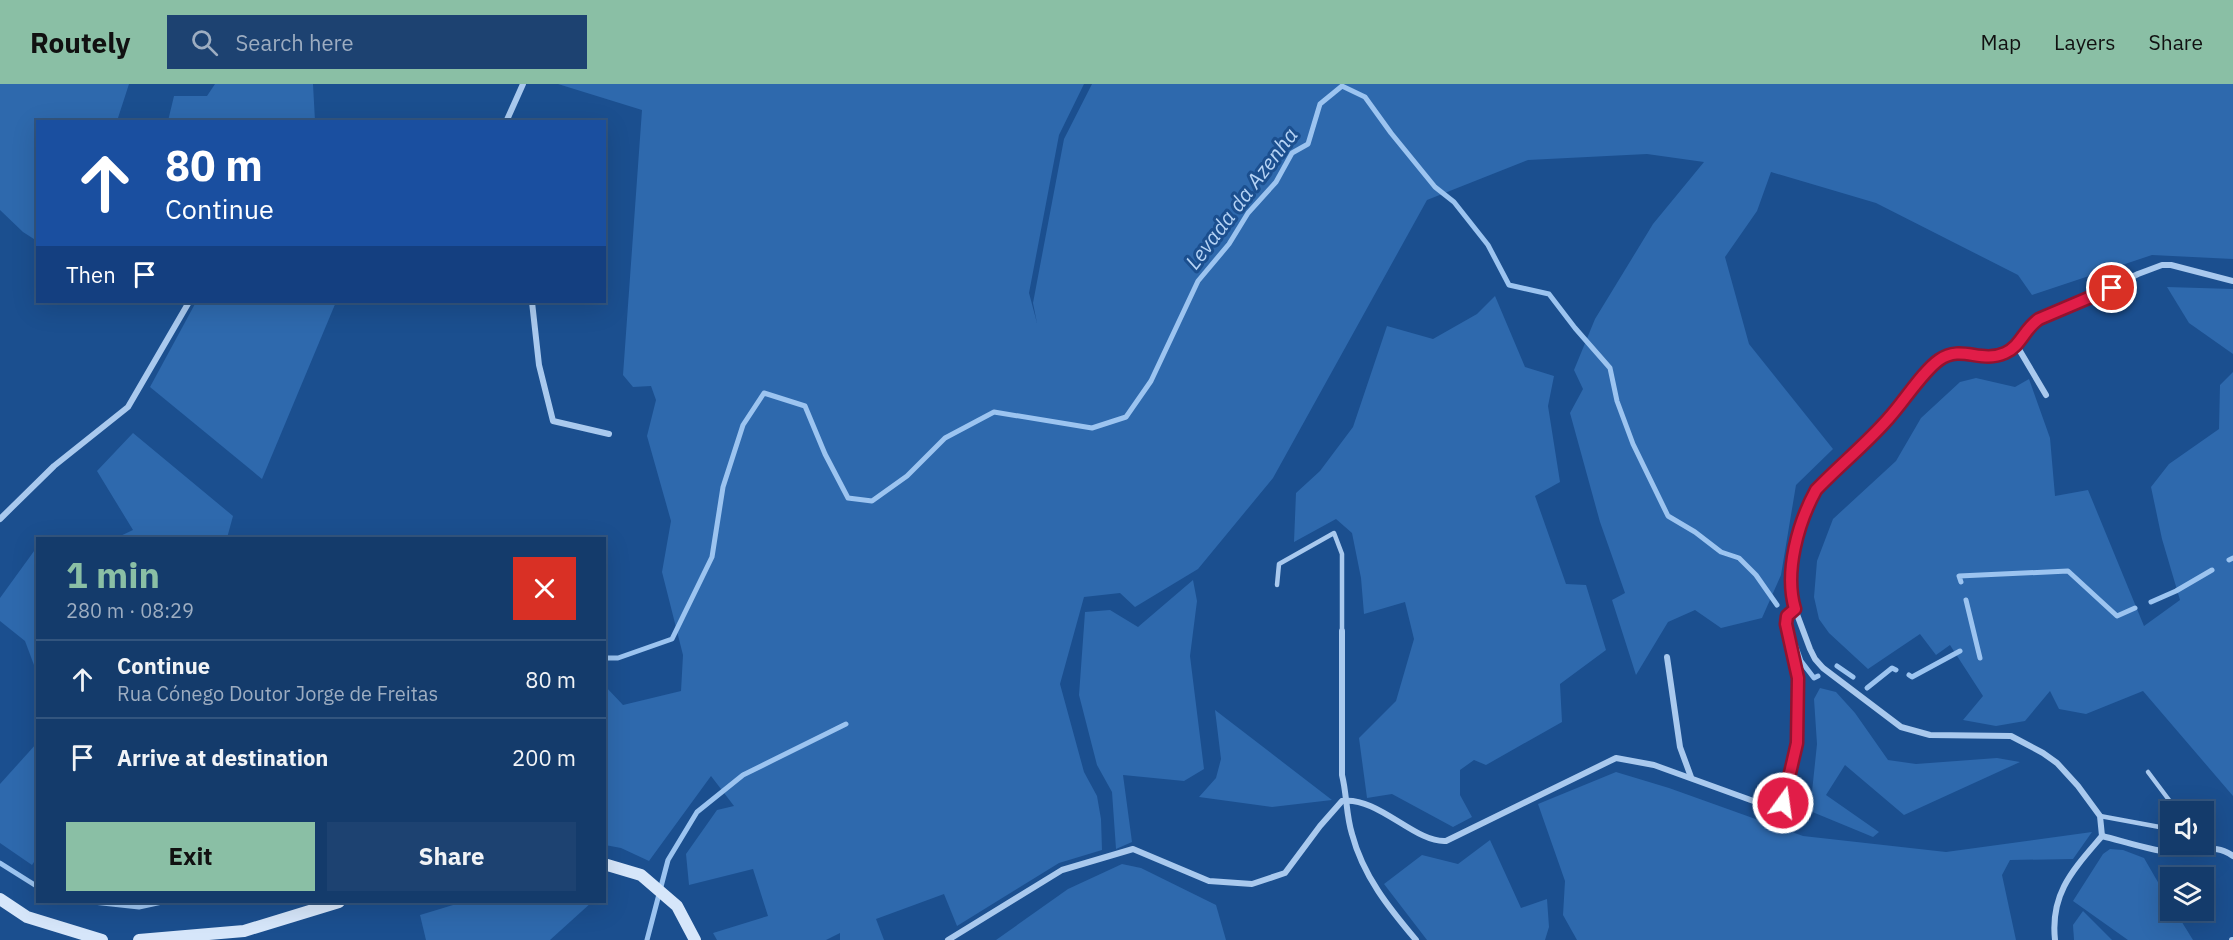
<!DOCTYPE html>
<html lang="en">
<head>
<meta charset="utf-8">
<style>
  :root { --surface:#143b6b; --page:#1d4271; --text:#f1f3f6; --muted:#9dadc1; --line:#33557e; --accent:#8abfa5 }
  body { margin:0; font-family:"IBM Plex Sans",sans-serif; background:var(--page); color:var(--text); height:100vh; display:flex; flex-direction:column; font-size:22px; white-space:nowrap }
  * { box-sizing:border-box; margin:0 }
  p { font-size:20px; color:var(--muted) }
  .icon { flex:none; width:33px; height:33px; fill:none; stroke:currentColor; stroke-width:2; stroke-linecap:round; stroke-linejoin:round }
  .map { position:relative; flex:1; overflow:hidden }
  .panel { position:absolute; left:36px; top:453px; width:570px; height:366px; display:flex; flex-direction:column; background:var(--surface); border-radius:0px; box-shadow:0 6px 24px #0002,0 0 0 2px var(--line) }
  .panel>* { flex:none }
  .guide { position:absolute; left:36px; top:36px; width:570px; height:183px; border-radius:0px; box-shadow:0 6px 24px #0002,0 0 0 2px var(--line); background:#1a4fa0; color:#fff; overflow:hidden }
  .controls { position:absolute; left:2160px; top:717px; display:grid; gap:12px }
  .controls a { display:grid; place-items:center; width:54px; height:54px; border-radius:0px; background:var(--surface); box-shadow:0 6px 24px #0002,0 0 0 2px var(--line); font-size:30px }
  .pin { position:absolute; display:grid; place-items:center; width:51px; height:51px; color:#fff; margin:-26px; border:3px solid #fff; border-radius:50%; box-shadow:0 2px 6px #0007 }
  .me { position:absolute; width:66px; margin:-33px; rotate:14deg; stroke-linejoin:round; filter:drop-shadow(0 0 4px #0008) }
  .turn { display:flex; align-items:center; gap:21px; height:126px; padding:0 30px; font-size:27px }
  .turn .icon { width:78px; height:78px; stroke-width:2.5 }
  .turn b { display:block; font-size:42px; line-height:51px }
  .then { display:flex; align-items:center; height:57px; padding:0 30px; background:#0003; gap:12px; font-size:22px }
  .round { display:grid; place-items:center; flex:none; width:63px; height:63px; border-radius:0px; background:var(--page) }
  .head { display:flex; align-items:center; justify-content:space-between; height:102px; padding:0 30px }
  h1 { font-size:36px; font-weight:700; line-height:45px; color:var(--accent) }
  .primary-button { display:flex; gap:12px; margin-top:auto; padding:12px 30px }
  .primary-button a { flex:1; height:69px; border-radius:0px; background:var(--accent); color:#111; font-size:24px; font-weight:700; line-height:69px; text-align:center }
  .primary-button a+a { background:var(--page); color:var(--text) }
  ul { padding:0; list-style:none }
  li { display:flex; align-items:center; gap:18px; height:78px; padding:0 30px; border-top:2px solid var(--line) }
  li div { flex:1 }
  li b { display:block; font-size:22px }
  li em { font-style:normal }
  header { display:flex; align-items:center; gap:36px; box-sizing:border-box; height:84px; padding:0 30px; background:var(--accent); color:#111 }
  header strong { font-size:28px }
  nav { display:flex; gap:33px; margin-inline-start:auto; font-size:21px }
  .search { width:420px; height:54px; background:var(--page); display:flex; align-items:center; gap:15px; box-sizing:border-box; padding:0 21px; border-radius:0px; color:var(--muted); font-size:22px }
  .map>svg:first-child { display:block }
  .green { fill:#2e69ad }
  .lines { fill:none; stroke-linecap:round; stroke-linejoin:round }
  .stream { stroke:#9cc4f0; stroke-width:5 }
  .lane { stroke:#a9c9ee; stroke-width:4.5 }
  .street { stroke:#a9c9ee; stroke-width:6 }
  .secondary { stroke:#d6e6fa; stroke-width:12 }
  .route-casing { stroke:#92132f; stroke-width:15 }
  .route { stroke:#e11d48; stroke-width:10 }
  .labels { text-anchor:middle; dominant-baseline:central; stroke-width:6; stroke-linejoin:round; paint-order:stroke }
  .water-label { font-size:21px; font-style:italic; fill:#b5d3f5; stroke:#1b4f8f }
</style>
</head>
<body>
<header>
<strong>Routely</strong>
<div class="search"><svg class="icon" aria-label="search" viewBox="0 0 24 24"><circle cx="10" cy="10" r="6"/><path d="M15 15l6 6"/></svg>Search here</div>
<nav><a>Map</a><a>Layers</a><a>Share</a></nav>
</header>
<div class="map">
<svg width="2233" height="856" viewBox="0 0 2233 856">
  <rect width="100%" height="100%" fill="#1b4f8f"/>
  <!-- green -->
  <g class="green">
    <path d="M0 0H129L117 37 38 38 37 157 23 148 0 126Z"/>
    <path d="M215 0H313L315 37H168L174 12H207Z"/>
    <path d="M558 0H1084L1059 51 1029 209 1037 239 1033 219 1064 55 1092 0H2233V175L2152 171 2032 211 2018 191 1876 119 1771 88 1757 127 1725 173 1749 260 1833 365 1796 401 1781 491 1762 534 1721 544 1695 526 1668 538 1636 591 1612 516 1625 509 1600 438 1570 329 1583 305 1574 286 1595 235 1653 140 1704 78 1647 70 1528 76 1427 116 1273 394 1198 485 1135 523 1120 509 1084 513 1060 600 1084 688 1097 712 1101 735 1102 766 1059 779 957 842 944 810 876 835 884 856H840V849L826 856H717L713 849 768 832 753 785 689 801 686 770 717 726 734 722 711 692 649 777 621 764 605 761V602L623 621 681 607 683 571 662 488 671 437 647 352 656 316 651 302 633 303 623 291 642 26Z"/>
    <path d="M2167 203 2233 205V270L2189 239Z"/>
    <path d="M1495 212 1525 283 1554 292 1548 322 1560 398 1535 412 1566 500 1586 501 1606 566 1560 600 1562 638 1486 681 1474 676 1460 686V711L1472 733 1453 743 1392 710 1367 714 1359 654 1396 617 1414 555 1405 518 1364 530 1361 494 1352 449 1336 435 1294 458 1296 409 1320 387 1353 343 1387 242 1433 255 1477 230Z"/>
    <path d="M196 218H336L262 395 150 303Z"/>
    <path d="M2233 288V712L2143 607 2086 630 2059 625 2050 607 2025 637 1996 642 1963 636 1983 612 1950 561 1936 571 1920 550 1868 585 1829 549 1819 535 1814 513 1817 477 1833 435 1896 377 1921 334 1960 298 1976 294 2015 303 2029 295 2050 354 2055 412 2088 406 2144 542 2180 516 2162 455 2151 403 2169 380 2219 345 2220 301Z"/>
    <path d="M133 349 233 432 227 454H116L133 446 97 387Z"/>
    <path d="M37 463V589L25 557 0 537V514Z"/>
    <path d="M1193 496 1197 517 1190 572 1204 685 1184 697 1123 691 1132 758 1116 765 1112 708 1097 681 1079 611 1085 528 1110 526 1138 543Z"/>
    <path d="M1820 604 1836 608 1855 629 1888 676 1916 680 1997 674 2020 678 1904 731 1845 681 1826 711 1879 748 1873 753 1810 727 1817 660 1814 615Z"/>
    <path d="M1215 626 1332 716 1272 723 1199 713 1216 694 1221 675Z"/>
    <path d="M37 659 38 772 32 781 0 759V700Z"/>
    <path d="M1616 688 1669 704 1803 752 1946 768 2092 748 2073 775 2010 776 2002 791 2016 856H1577L1563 831 1565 797 1538 720Z"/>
    <path d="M1490 756 1521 824 1547 815 1549 843 1545 856H1427L1384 800 1422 771 1458 780Z"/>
    <path d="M2110 765 2123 766 2144 774 2170 819V826L2175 827 2193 856H2128L2073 817 2103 770Z"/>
    <path d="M1122 780 1141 784 1216 821 1226 856H996L1068 805Z"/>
    <path d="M463 818H592L550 856H426L420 831Z"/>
    <path d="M2083 827 2112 856H2074L2073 841Z"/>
  </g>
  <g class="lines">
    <!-- stream -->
    <g class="stream">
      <path d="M2229 476 2233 474"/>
      <path d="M1961 498 1959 492 2068 487 2117 532 2135 524"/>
      <path d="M1966 516 1980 574"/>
      <path d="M2151 518 2176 507 2212 486"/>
      <path d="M1790 546 1801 577 1814 594 1818 592"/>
      <path d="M604 574H618L672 555 712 473 723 403 743 341 764 309 805 322 825 370 848 414 872 417 907 392 945 354 994 328 1092 344 1126 333 1151 297 1198 197 1229 160 1248 129 1276 98 1292 69 1308 60 1320 20 1342 2 1365 13 1391 49 1435 103 1454 118 1488 161 1509 201 1549 210 1575 244 1610 284 1617 317 1633 360 1668 432 1695 448 1721 468 1739 474 1756 491 1777 521"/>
      <path d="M1837 582 1853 593"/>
      <path d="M1909 591 1912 593 1960 567"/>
      <path d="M1867 604 1892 584 1896 586"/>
      <path d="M0 779 38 803"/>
      <path d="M93 818 139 823 162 818"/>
      <path d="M647 856 668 776 697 728 743 691 846 640"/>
    </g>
    <!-- lane -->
    <g class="lane">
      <path d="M1277 501 1279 480 1334 449 1342 470V547"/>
      <path d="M2148 688 2178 728"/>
      <path d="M2100 732 2165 744 2170 743"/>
    </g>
    <!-- street -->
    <g class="street">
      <path d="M506 38 523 0"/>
      <path d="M532 218 539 281 553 337 609 350"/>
      <path d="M2017 262 2046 311"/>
      <path d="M0 435 54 382 128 323 189 218"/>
      <path d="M1342 547V691C1347 711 1346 731 1352 750 1363 792 1389 824 1416 856"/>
      <path d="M1667 573 1680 663 1691 693"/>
      <path d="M2102 752C2130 759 2160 770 2189 769 2208 768 2215 759 2233 772"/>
      <path d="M948 856 1062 786 1133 765 1209 797 1252 800 1285 789 1320 742 1342 717C1378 712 1415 759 1446 757L1616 674 1654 681 1770 723H1777L1785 716 1797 659 1798 594 1786 540 1787 532 1795 525"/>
      <path d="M2055 856C2050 809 2073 786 2102 752L2100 732 2078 702 2057 679 2043 669 2011 652 1930 651 1901 643 1823 584 1815 575 1810 565 1795 525 1790 500 1797 458 1809 419 1816 406 1888 336 1938 277 1950 270 1961 268 1990 274 2005 269 2017 262 2029 241 2039 235 2077 220 2138 190 2162 181H2171L2233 197"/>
      <path d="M2232 856H2233"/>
    </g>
    <!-- secondary -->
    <g class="secondary">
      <path d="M604 780 641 791 677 822 695 856"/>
      <path d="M0 815 27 833 102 856"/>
      <path d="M139 856 244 847 339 818"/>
    </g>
  </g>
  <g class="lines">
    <!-- route casing -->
    <g class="route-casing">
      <path id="route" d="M1783 719 1797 659 1798 594 1786 540 1787 532 1795 525C1784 488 1798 439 1816 406 1839 382 1866 360 1888 335 1903 319 1922 288 1939 276 1962 260 1980 280 2005 269 2021 262 2024 245 2039 235L2112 204"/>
    </g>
    <!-- route -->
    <use href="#route" class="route"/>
  </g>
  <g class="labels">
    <!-- water labels -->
    <g class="water-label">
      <text transform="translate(1241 114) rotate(-53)">Levada da Azenha</text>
    </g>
  </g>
</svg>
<div class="controls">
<a><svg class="icon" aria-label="sound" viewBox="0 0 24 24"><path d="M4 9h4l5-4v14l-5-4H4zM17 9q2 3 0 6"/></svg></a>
<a><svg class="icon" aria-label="layers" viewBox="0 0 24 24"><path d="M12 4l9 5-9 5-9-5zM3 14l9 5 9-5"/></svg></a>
</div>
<div class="pin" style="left:2112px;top:204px;background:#d93025"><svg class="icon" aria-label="arrive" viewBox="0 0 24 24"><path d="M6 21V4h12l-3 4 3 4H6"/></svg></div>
<svg class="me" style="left:1783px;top:719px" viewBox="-20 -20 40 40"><circle r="17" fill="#e11d48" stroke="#fff" stroke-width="3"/><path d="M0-11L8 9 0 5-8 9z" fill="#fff"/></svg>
<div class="guide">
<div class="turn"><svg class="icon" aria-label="ahead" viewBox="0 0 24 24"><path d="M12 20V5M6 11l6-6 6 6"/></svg><div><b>80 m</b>Continue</div></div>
<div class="then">Then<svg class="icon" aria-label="arrive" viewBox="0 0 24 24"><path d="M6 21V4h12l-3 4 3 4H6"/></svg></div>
</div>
<section class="panel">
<div class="head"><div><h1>1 min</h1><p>280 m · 08:29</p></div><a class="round" style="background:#d93025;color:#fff"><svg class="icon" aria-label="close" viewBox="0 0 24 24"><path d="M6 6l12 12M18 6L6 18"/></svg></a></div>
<ul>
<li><svg class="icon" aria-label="ahead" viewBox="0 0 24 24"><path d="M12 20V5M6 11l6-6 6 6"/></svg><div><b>Continue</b><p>Rua Cónego Doutor Jorge de Freitas</p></div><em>80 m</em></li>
<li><svg class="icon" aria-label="arrive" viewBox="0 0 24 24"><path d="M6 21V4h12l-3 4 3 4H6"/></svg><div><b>Arrive at destination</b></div><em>200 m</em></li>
</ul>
<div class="primary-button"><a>Exit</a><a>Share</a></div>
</section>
</div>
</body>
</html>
